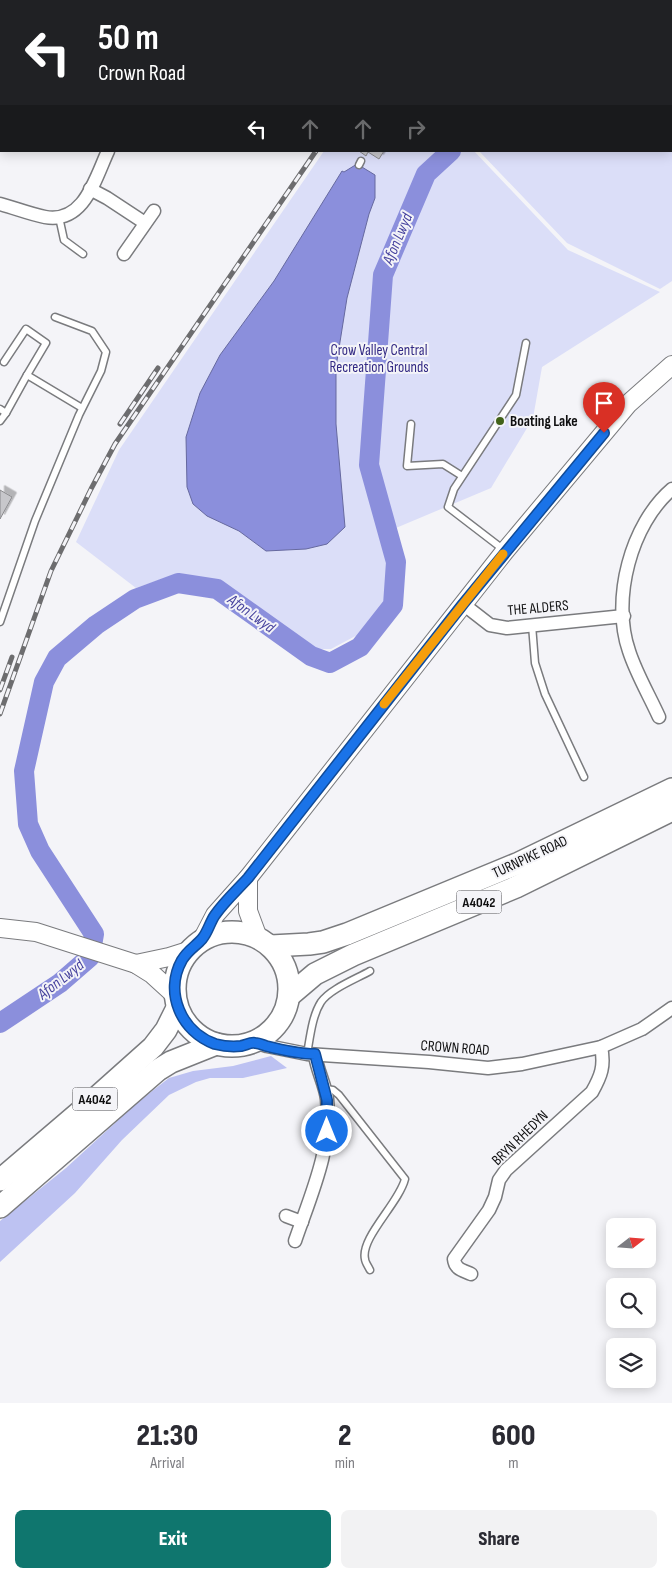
<!DOCTYPE html>
<html lang="en">
<head>
<meta charset="utf-8">
<style>
  :root { --surface:#fff; --page:#f2f2f3; --text:#2b2b33; --muted:#7c7c81; --accent:#0f766e }
  body { margin:0; font-family:"Sofia Sans Condensed",sans-serif; background:var(--page); color:var(--text); height:100vh; display:flex; flex-direction:column; font-size:19px; white-space:nowrap }
  * { box-sizing:border-box; margin:0 }
  p { font-size:16px; color:var(--muted) }
  .icon { flex:none; width:28px; height:28px; fill:none; stroke:currentColor; stroke-width:2; stroke-linecap:round; stroke-linejoin:round }
  .map { position:relative; height:1403px; overflow:hidden }
  .drawer { display:flex; flex-direction:column; background:var(--surface); flex:1 }
  .drawer>* { flex:none }
  .hud { position:absolute; left:0px; top:0px; width:672px; height:152px; box-shadow:0 2px 12px #0003; background:#202124; color:#fff; overflow:hidden }
  .needle { width:32px; rotate:73deg }
  .buttons { position:absolute; left:606px; top:1218px; display:grid; gap:10px }
  .buttons a { display:grid; place-items:center; width:50px; height:50px; border-radius:8px; background:var(--surface); box-shadow:0 2px 12px #0003; font-size:25px }
  .pin { position:absolute; display:grid; place-items:center; width:42px; height:42px; color:#fff; margin:-51px -21px; border-radius:50% 50% 50% 0; rotate:-45deg; box-shadow:0 0 5px #0007 }
  .pin .icon { rotate:45deg }
  .me { position:absolute; width:55px; margin:-28px; rotate:0deg; stroke-linejoin:round; filter:drop-shadow(0 0 4px #0008) }
  .turn { display:flex; align-items:center; gap:18px; height:105px; padding:0 15px; font-size:22px }
  .turn .icon { width:65px; height:65px; stroke-width:2.5 }
  .turn b { display:block; font-size:35px; line-height:42px }
  .lanes { display:flex; align-items:center; height:48px; padding:0 15px; background:#0003; justify-content:center; gap:25px; direction:ltr }
  .lanes .off { opacity:.35 }
  .eta { display:flex; justify-content:space-evenly; align-items:center; height:85px; text-align:center }
  .eta b { font-size:30px; font-weight:800; line-height:35px }
  .cta { display:flex; gap:10px; margin-top:auto; padding:10px 15px }
  .cta a { flex:1; height:58px; border-radius:8px; background:var(--accent); color:#fff; font-size:20px; font-weight:800; line-height:58px; text-align:center }
  .cta a+a { background:var(--page); color:var(--text) }
  .map>svg:first-child { display:block }
  .green { fill:#dbdef8 }
  .forest { fill:#bdc2f2 }
  .water { fill:#8b8fdc; stroke:#66699f }
  .lines { fill:none; stroke-linecap:round; stroke-linejoin:round }
  .river { stroke:#8b8fdc; stroke-width:20 }
  .building { fill:#c7c7cb; stroke:#8a8a8d; filter:url(#shadow) }
  .lane-casing { stroke:#7a7b7e; stroke-width:9 }
  .street-casing { stroke:#7a7b7e; stroke-width:15 }
  .secondary-casing { stroke:#7a7b7e; stroke-width:20 }
  .highway-casing { stroke:#7a7b7e; stroke-width:24 }
  .lane { stroke:#fff; stroke-width:6 }
  .street { stroke:#fff; stroke-width:12 }
  .secondary { stroke:#fff; stroke-width:18 }
  .highway { stroke:#fff; stroke-width:21 }
  .rail-casing { stroke:#6d6d6f; stroke-width:5 }
  .rail { stroke:#f4f4f8; stroke-width:3; stroke-dasharray:9; stroke-linecap:butt }
  .route-casing { stroke:#114b97; stroke-width:12 }
  .route { stroke:#1a73e8; stroke-width:9 }
  .slow { stroke:#f59e0b; stroke-width:9 }
  .poi-dot { fill:#426319; stroke:#f4f4f8; stroke-width:2 }
  .labels { text-anchor:middle; dominant-baseline:central; stroke-width:4; stroke-linejoin:round; paint-order:stroke }
  .shield { fill:#f4f4f8; stroke:#545456; stroke-width:1 }
  .shield-label { font-size:14px; font-weight:bold; fill:#0f0f10 }
  .park-label { font-size:15px; fill:#332a84; stroke:#f4f4f8 }
  .poi-label { font-size:15px; font-weight:bold; fill:#0f0f10; stroke:#f4f4f8; text-anchor:start }
  .street-label { font-size:15px; fill:#0f0f10; stroke:#f4f4f8 }
  .water-label { font-size:16px; font-style:italic; fill:#48449f; stroke:#f4f4f8 }
</style>
</head>
<body>
<div class="map">
<svg width="672" height="1403" viewBox="0 0 672 1403">
  <defs>
    <filter id="shadow"><feDropShadow dx="4.5" dy="-4.5" stdDeviation="0" flood-color="#0004"/></filter>
  </defs>
  <rect width="100%" height="100%" fill="#f4f4f8"/>
  <!-- green -->
  <g class="green">
    <path d="M433 0H672V80L671 1H432Z"/>
    <path d="M672 97V281L660 289 567 243 479 151H671Z"/>
    <path d="M324 151H474L568 250 660 292 542 367 533 418 491 488 384 533 393 566 390 602 361 633 331 649H310L229 588 179 573 136 588 76 542 119 450Z"/>
  </g>
  <!-- forest -->
  <path class="forest" d="M271 1056 287 1068 243 1078H210L196 1082 169 1095 122 1140 75 1193 0 1262V1221L66 1168 138 1102 169 1078 193 1071 233 1066Z"/>
  <!-- water -->
  <path class="water" d="M357 164 375 175V198L369 214 347 298 336 367V424L345 527 327 544 306 549 266 551 239 531 207 516 193 504 187 487 186 437 200 393 220 355 274 281 342 171 344 172Z"/>
  <g class="lines">
    <!-- river -->
    <g class="river">
      <path d="M671 87H672"/>
      <path d="M0 1023 60 983 90 957 94 934 40 851 28 824 24 771 44 682 57 658 96 625 135 599 178 583 217 589 311 656 330 663 360 647 393 605 396 562 369 465 383 275 426 174 451 151"/>
    </g>
  </g>
  <!-- building -->
  <g class="building">
    <path d="M359 151H384L379 159 368 152 366 156Z"/>
    <path d="M0 490 12 497 0 519Z"/>
  </g>
  <g class="lines">
    <!-- lane casing -->
    <g class="lane-casing">
      <g id="lane">
        <path d="M359 165 361 161"/>
        <path d="M59 217 64 240 83 254"/>
        <path d="M4 362 26 329 46 343 27 375"/>
        <path d="M0 409 6 413 27 375 82 408"/>
        <path d="M0 421 6 413"/>
        <path d="M411 424 407 466 443 464 462 476"/>
        <path d="M504 550 448 507 454 489 516 395 526 343"/>
        <path d="M0 622 35 521 79 415 101 371 106 352 92 331 55 317"/>
        <path d="M532 625 535 663 545 694 584 777"/>
        <path d="M307 1054C310 1038 312 1016 321 1002 330 989 356 979 370 971"/>
        <path d="M325 1089 333 1090 339 1095 405 1179C399 1203 360 1238 365 1259 365 1262 368 1266 370 1270"/>
      </g>
    </g>
    <!-- street casing -->
    <g class="street-casing">
      <g id="street">
        <path d="M144 0 150 1"/>
        <path d="M229 1 230 0"/>
        <path d="M90 189 107 198 145 223"/>
        <path d="M0 204C15 208 30 214 45 217 84 224 95 179 108 151"/>
        <path d="M124 254 154 211"/>
        <path d="M463 604 490 625 507 628 624 616"/>
        <path d="M659 717C649 695 636 673 629 651 611 599 631 524 672 489"/>
        <path d="M254 1042 267 1046 307 1054 429 1062 488 1068 522 1064 601 1047 642 1029 672 1008"/>
        <path d="M286 1216 302 1222"/>
        <path d="M295 1241C310 1197 333 1147 327 1099 325 1084 317 1070 315 1055"/>
        <path d="M471 1274C462 1270 455 1269 454 1259L489 1210 495 1197 499 1180 506 1170 592 1092C601 1076 605 1066 601 1047"/>
      </g>
    </g>
    <!-- secondary casing -->
    <g class="secondary-casing">
      <g id="secondary">
        <path d="M248 878V911L258 938"/>
        <path d="M0 928 36 932 136 964 152 974 175 995"/>
        <path d="M202 940 215 915 248 878 505 551 628 404 672 365"/>
        <path d="M136 964 169 957 188 951"/>
      </g>
    </g>
    <!-- highway casing -->
    <g class="highway-casing">
      <g id="highway">
        <circle cx="232" cy="989" r="57"/>
        <path d="M271 946 309 944 323 942 347 934 519 863 672 789"/>
        <path d="M289 996 315 974 353 955 516 887 672 810"/>
        <path d="M0 1180 88 1105 153 1047 166 1030 177 1008"/>
        <path d="M0 1207 158 1070 171 1062 216 1044"/>
      </g>
    </g>
    <!-- lane -->
    <use href="#lane" class="lane"/>
    <!-- street -->
    <use href="#street" class="street"/>
    <!-- secondary -->
    <use href="#secondary" class="secondary"/>
    <!-- highway -->
    <use href="#highway" class="highway"/>
    <!-- rail casing -->
    <g class="rail-casing">
      <g id="rail">
        <path d="M415 1V0"/>
        <path d="M120 424 158 368"/>
        <path d="M0 690 12 657"/>
        <path d="M0 714 51 571 91 489 115 444 316 151"/>
      </g>
    </g>
    <!-- rail -->
    <use href="#rail" class="rail"/>
  </g>
  <g class="lines">
    <!-- route casing -->
    <g class="route-casing">
      <path id="route" d="M327 1131V1100L315 1054C299 1054 282 1050 266 1046 263 1045 259 1043 255 1043 251 1042 246 1045 241 1046 232 1047 223 1046 215 1044 181 1032 164 992 182 960 188 950 196 946 202 939 208 932 210 922 215 915 224 902 237 890 248 878L463 604 604 433"/>
    </g>
    <!-- route -->
    <use href="#route" class="route"/>
    <!-- slow -->
    <path class="slow" d="M384 704 503 554"/>
  </g>
  <!-- markers -->
  <circle class="poi-dot" cx="500" cy="421" r="5"/>
  <g class="labels">
    <!-- shield labels -->
    <g class="shield">
      <rect x="456.5" y="890.5" width="45" height="23" rx="4"/>
      <rect x="72.5" y="1087.5" width="45" height="23" rx="4"/>
    </g>
    <g class="shield-label">
      <text x="479" y="902">A4042</text>
      <text x="95" y="1099">A4042</text>
    </g>
    <!-- park labels -->
    <g class="park-label">
      <text x="379" y="350">Crow Valley Central<tspan x="379" dy="17">Recreation Grounds</tspan></text>
    </g>
    <!-- poi labels -->
    <g class="poi-label">
      <text x="510" y="421">Boating Lake</text>
    </g>
    <!-- street labels -->
    <g class="street-label">
      <text transform="translate(538 608) rotate(-5)">THE ALDERS</text>
      <text transform="translate(530 857) rotate(-25)">TURNPIKE ROAD</text>
      <text transform="translate(455 1048) rotate(4)">CROWN ROAD</text>
      <text transform="translate(520 1138) rotate(-44)">BRYN RHEDYN</text>
    </g>
    <!-- water labels -->
    <g class="water-label">
      <text transform="translate(398 239) rotate(-67)">Afon Lwyd</text>
      <text transform="translate(251 614) rotate(36)">Afon Lwyd</text>
      <text transform="translate(61 980) rotate(-38)">Afon Lwyd</text>
    </g>
  </g>
</svg>
<div class="buttons">
<a><svg class="needle" viewBox="-14 -14 28 28"><path d="M0-13l5 13h-10z" fill="#e53935"/><path d="M0 13l5-13h-10z" fill="#7c7c81"/></svg></a>
<a><svg class="icon" aria-label="search" viewBox="0 0 24 24"><circle cx="10" cy="10" r="6"/><path d="M15 15l6 6"/></svg></a>
<a><svg class="icon" aria-label="layers" viewBox="0 0 24 24"><path d="M12 4l9 5-9 5-9-5zM3 14l9 5 9-5"/></svg></a>
</div>
<div class="pin" style="left:604px;top:433px;background:#d93025"><svg class="icon" aria-label="arrive" viewBox="0 0 24 24"><path d="M6 21V4h12l-3 4 3 4H6"/></svg></div>
<svg class="me" style="left:327px;top:1131px" viewBox="-20 -20 40 40"><circle r="17" fill="#1a73e8" stroke="#fff" stroke-width="3"/><path d="M0-11L8 9 0 5-8 9z" fill="#fff"/></svg>
<div class="hud">
<div class="turn"><svg class="icon" aria-label="left" viewBox="0 0 24 24"><path d="M17 20v-9H6M10 6l-5 5 5 5"/></svg><div><b>50 m</b>Crown Road</div></div>
<div class="lanes"><svg class="icon" aria-label="left" viewBox="0 0 24 24"><path d="M17 20v-9H6M10 6l-5 5 5 5"/></svg><svg class="icon off" aria-label="ahead" viewBox="0 0 24 24"><path d="M12 20V5M6 11l6-6 6 6"/></svg><svg class="icon off" aria-label="ahead" viewBox="0 0 24 24"><path d="M12 20V5M6 11l6-6 6 6"/></svg><svg class="icon off" aria-label="right" viewBox="0 0 24 24"><path d="M7 20v-9h11M14 6l5 5-5 5"/></svg></div>
</div>
</div>
<section class="drawer">
<div class="eta">
<div><b>21:30</b><p>Arrival</p></div>
<div><b>2</b><p>min</p></div>
<div><b>600</b><p>m</p></div>
</div>
<div class="cta"><a>Exit</a><a>Share</a></div>
</section>
</body>
</html>
